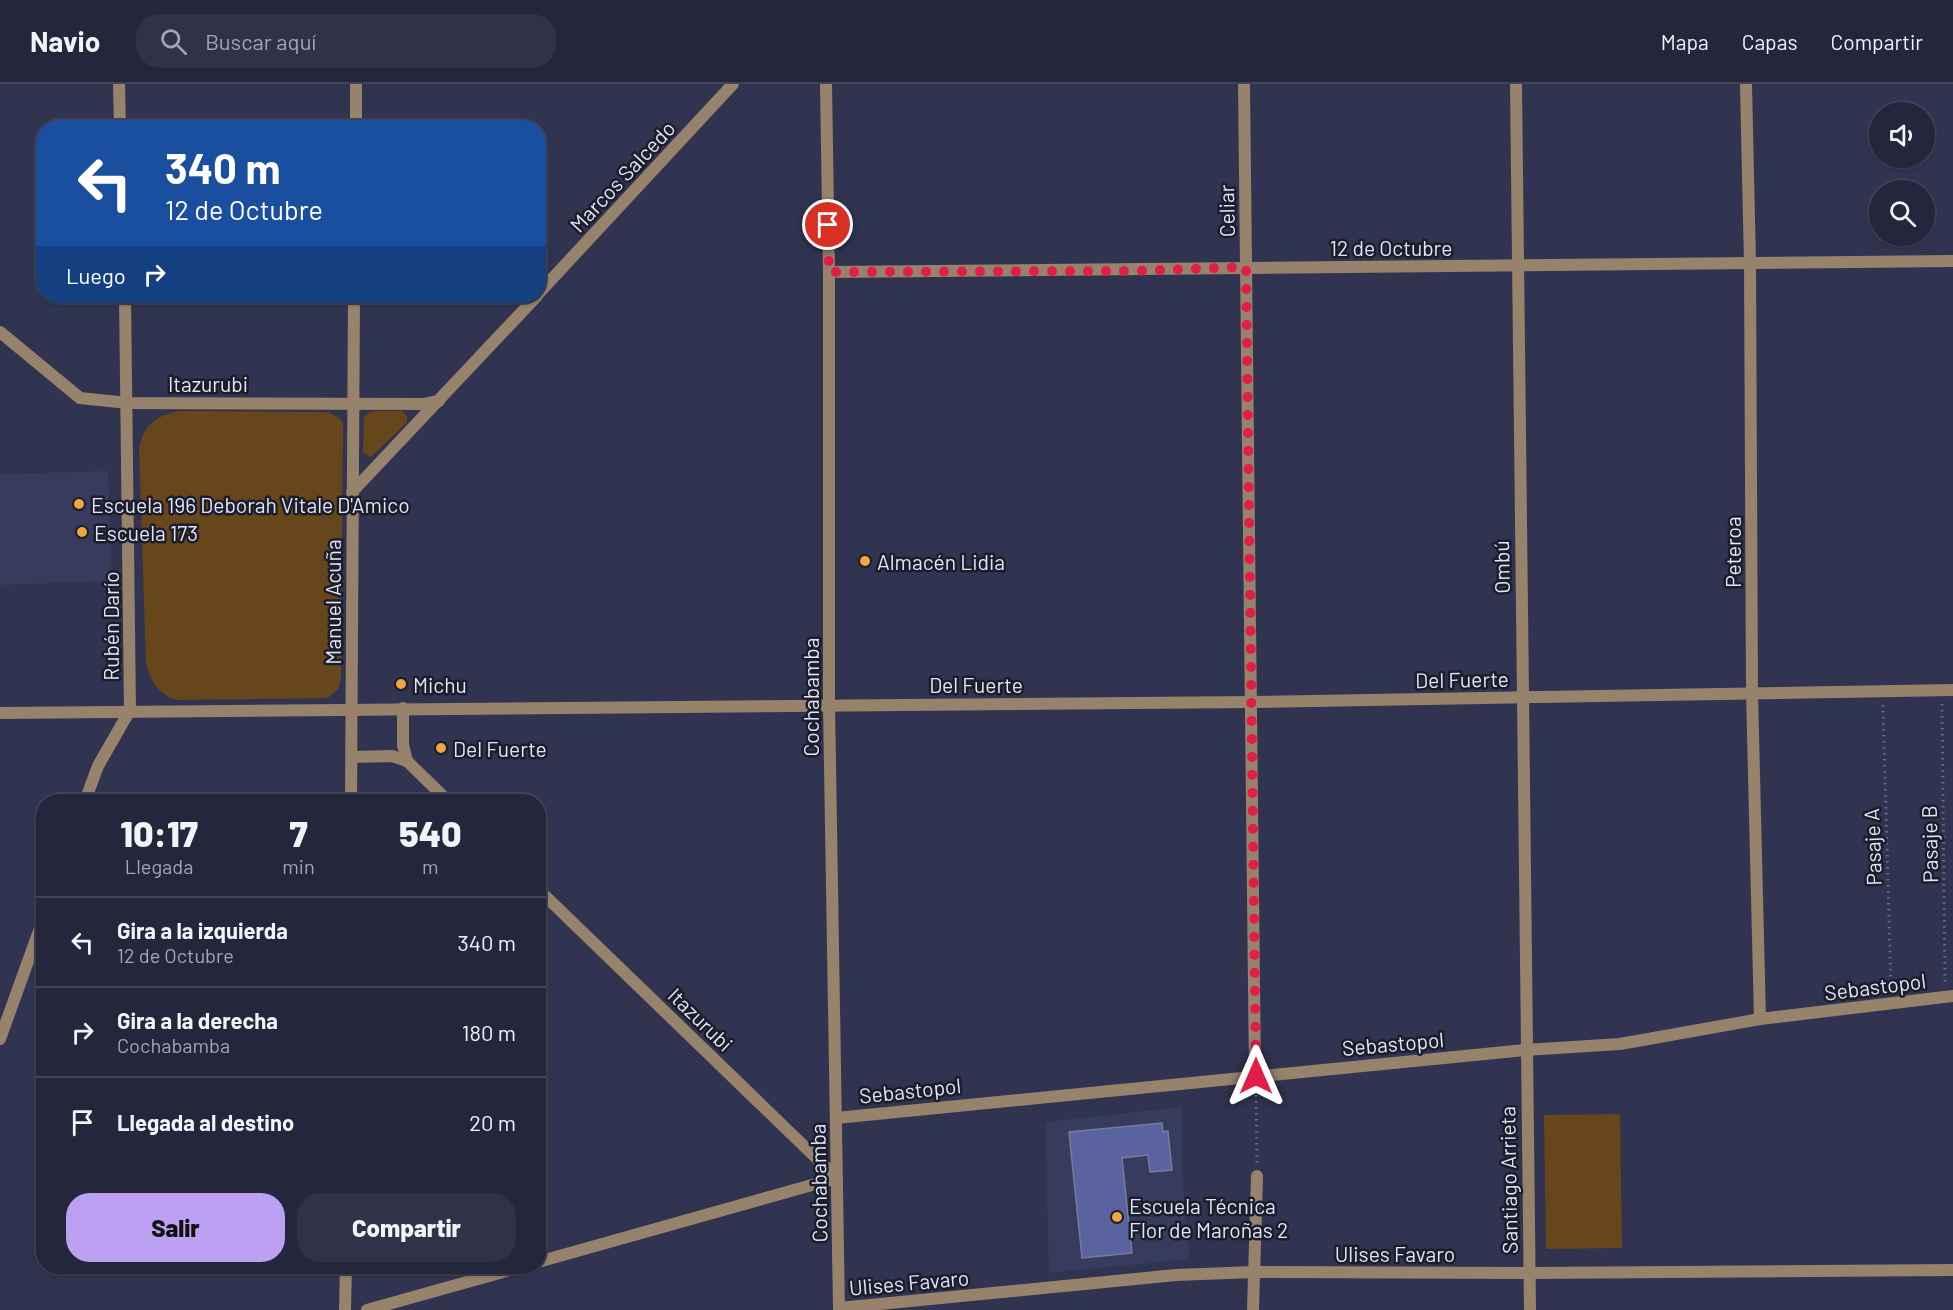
<!DOCTYPE html>
<html lang="es">
<head>
<meta charset="utf-8">
<style>
  :root { --surface:#24273c; --page:#303347; --text:#f1f3f6; --muted:#a3a5af; --line:#414456; --accent:#bca0f2 }
  body { margin:0; font-family:Barlow,sans-serif; background:var(--page); color:var(--text); height:100vh; display:flex; flex-direction:column; font-size:22px; white-space:nowrap }
  * { box-sizing:border-box; margin:0 }
  p { font-size:20px; color:var(--muted) }
  .icon { flex:none; width:33px; height:33px; fill:none; stroke:currentColor; stroke-width:2; stroke-linecap:round; stroke-linejoin:round }
  .map { position:relative; flex:1; overflow:hidden }
  .sheet { position:absolute; left:36px; top:710px; width:510px; height:480px; display:flex; flex-direction:column; background:var(--surface); border-radius:24px; box-shadow:0 2px 4px #0004,0 0 0 2px var(--line) }
  .sheet>* { flex:none }
  .top-card { position:absolute; left:36px; top:36px; width:510px; height:183px; border-radius:24px; box-shadow:0 2px 4px #0004,0 0 0 2px var(--line); background:#1a4fa0; color:#fff; overflow:hidden }
  .tools { position:absolute; left:1869px; top:18px; display:grid; gap:12px }
  .tools a { display:grid; place-items:center; width:66px; height:66px; border-radius:50%; background:var(--surface); box-shadow:0 2px 4px #0004,0 0 0 2px var(--line); font-size:30px }
  .pin { position:absolute; display:grid; place-items:center; width:51px; height:51px; color:#fff; margin:-26px; border:3px solid #fff; border-radius:50%; box-shadow:0 2px 6px #0007 }
  .me { position:absolute; width:66px; margin:-33px; rotate:0deg; stroke-linejoin:round; filter:drop-shadow(0 0 4px #0008) }
  .turn { display:flex; align-items:center; gap:21px; height:126px; padding:0 30px; font-size:27px }
  .turn .icon { width:78px; height:78px; stroke-width:2.5 }
  .turn b { display:block; font-size:42px; line-height:51px }
  .then { display:flex; align-items:center; height:57px; padding:0 30px; background:#0003; gap:12px; font-size:22px }
  .eta { display:flex; justify-content:space-evenly; align-items:center; height:102px; text-align:center }
  .eta b { font-size:36px; font-weight:800; line-height:42px }
  .action { display:flex; gap:12px; margin-top:auto; padding:12px 30px }
  .action a { flex:1; height:69px; border-radius:24px; background:var(--accent); color:#111; font-size:24px; font-weight:800; line-height:69px; text-align:center }
  .action a+a { background:var(--page); color:var(--text) }
  ul { padding:0; list-style:none }
  li { display:flex; align-items:center; gap:18px; height:90px; padding:0 30px; border-top:2px solid var(--line) }
  li div { flex:1 }
  li b { display:block; font-size:22px }
  li em { font-style:normal }
  header { display:flex; align-items:center; gap:36px; box-sizing:border-box; height:84px; padding:0 30px; background:var(--surface); border-bottom:2px solid var(--line) }
  header strong { font-size:28px }
  nav { display:flex; gap:33px; margin-inline-start:auto; font-size:21px }
  .search { width:420px; height:54px; background:var(--page); display:flex; align-items:center; gap:15px; box-sizing:border-box; padding:0 21px; border-radius:24px; color:var(--muted); font-size:22px }
  .map>svg:first-child { display:block }
  .built { fill:#373c5e }
  .green { fill:#67461c }
  .building { fill:#5a639f; stroke:#767c9c; stroke-width:1.5 }
  .lines { fill:none; stroke-linecap:round; stroke-linejoin:round }
  .path { stroke:#686c85; stroke-width:3; stroke-dasharray:1.5 4.5; stroke-linecap:butt }
  .street { stroke:#97826b; stroke-width:12 }
  .route { stroke:#e11d48; stroke-width:10; stroke-dasharray:0 18 }
  .poi-dot { fill:#f1a640; stroke:#1b1d2a; stroke-width:2 }
  .labels { text-anchor:middle; dominant-baseline:central; stroke-width:5; stroke-linejoin:round; paint-order:stroke }
  .street-label { font-size:21px; fill:#e1e5f7; stroke:#1b1d2a }
  .poi-label { font-size:21px; fill:#e1e5f7; stroke:#1b1d2a; text-anchor:start }
</style>
</head>
<body>
<header>
<strong>Navio</strong>
<div class="search"><svg class="icon" aria-label="search" viewBox="0 0 24 24"><circle cx="10" cy="10" r="6"/><path d="M15 15l6 6"/></svg>Buscar aquí</div>
<nav><a>Mapa</a><a>Capas</a><a>Compartir</a></nav>
</header>
<div class="map">
<svg width="1953" height="1226" viewBox="0 0 1953 1226">
  <rect width="100%" height="100%" fill="#303450"/>
  <!-- built -->
  <g class="built">
    <path d="M108 387 112 497 0 501V390Z"/>
    <path d="M1182 1023V1090L1190 1175 1049 1189 1045 1038Z"/>
  </g>
  <!-- green -->
  <g class="green">
    <path d="M180 327 328 328 339 334 343 339 341 594 339 604 328 614 177 616C159 611 149 596 146 578L139 366C142 341 157 331 180 327Z"/>
    <path d="M373 327H402L407 332V338L371 373 363 369 364 332Z"/>
    <path d="M1620 1030 1622 1164 1546 1165 1544 1031Z"/>
  </g>
  <!-- building -->
  <path class="building" d="M1162 1039 1163 1048 1168 1047 1172 1086 1150 1088 1148 1071 1122 1074 1132 1169 1082 1174 1069 1048Z"/>
  <g class="lines">
    <!-- path -->
    <g class="path">
      <path d="M1942 620 1945 902"/>
      <path d="M1883 621 1891 905"/>
      <path d="M1256 1005 1257 1080"/>
    </g>
    <!-- street -->
    <g class="street">
      <path d="M119 0 120 44"/>
      <path d="M826 0 829 188V621L839 1226"/>
      <path d="M1244 0 1255 991"/>
      <path d="M1516 0 1530 1226"/>
      <path d="M1746 0 1750 179 1752 609 1760 935"/>
      <path d="M356 44V0"/>
      <path d="M829 188 1953 177"/>
      <path d="M538 210 733 0"/>
      <path d="M0 248 80 314 128 319 424 320 439 317"/>
      <path d="M352 408 537 212"/>
      <path d="M403 624V661L407 677"/>
      <path d="M0 629 1253 618 1953 606"/>
      <path d="M352 673 392 672 407 677 448 717"/>
      <path d="M85 717 98 682 130 626 125 212"/>
      <path d="M351 717 354 212"/>
      <path d="M538 805 837 1094"/>
      <path d="M0 955 44 833"/>
      <path d="M836 1034 1525 966 1620 960 1760 935 1953 912"/>
      <path d="M538 1178 837 1094"/>
      <path d="M839 1224 1176 1191 1254 1188 1529 1189 1953 1186"/>
      <path d="M345 1226 346 1182"/>
      <path d="M367 1226 524 1182"/>
      <path d="M1253 1226 1257 1092"/>
    </g>
  </g>
  <g class="lines">
    <!-- route -->
    <path class="route" d="M828 141 829 188 1135 187 1246 183 1256 992"/>
  </g>
  <!-- markers -->
  <g class="poi-dot">
    <circle cx="79" cy="420" r="6"/>
    <circle cx="82" cy="448" r="6"/>
    <circle cx="865" cy="477" r="6"/>
    <circle cx="401" cy="600" r="6"/>
    <circle cx="441" cy="664" r="6"/>
    <circle cx="1117" cy="1133" r="6"/>
  </g>
  <g class="labels">
    <!-- street labels -->
    <g class="street-label">
      <text transform="translate(622 92) rotate(-47)">Marcos Salcedo</text>
      <text transform="translate(1226 127) rotate(-91)">Celiar</text>
      <text x="1391" y="163">12 de Octubre</text>
      <text x="208" y="299">Itazurubi</text>
      <text transform="translate(1732 468) rotate(-90)">Peteroa</text>
      <text transform="translate(1501 483) rotate(-91)">Ombú</text>
      <text transform="translate(332 518) rotate(-90)">Manuel Acuña</text>
      <text transform="translate(110 542) rotate(-90)">Rubén Darío</text>
      <text transform="translate(1462 595) rotate(-1)">Del Fuerte</text>
      <text x="976" y="600">Del Fuerte</text>
      <text transform="translate(810 613) rotate(-90)">Cochabamba</text>
      <text transform="translate(1929 760) rotate(-91)">Pasaje B</text>
      <text transform="translate(1872 763) rotate(-92)">Pasaje A</text>
      <text transform="translate(1875 902) rotate(-7)">Sebastopol</text>
      <text transform="translate(701 935) rotate(44)">Itazurubi</text>
      <text transform="translate(1393 959) rotate(-5)">Sebastopol</text>
      <text transform="translate(910 1006) rotate(-6)">Sebastopol</text>
      <text transform="translate(1508 1096) rotate(-91)">Santiago Arrieta</text>
      <text transform="translate(818 1099) rotate(-91)">Cochabamba</text>
      <text x="1395" y="1169">Ulises Favaro</text>
      <text transform="translate(909 1198) rotate(-5)">Ulises Favaro</text>
    </g>
    <!-- poi labels -->
    <g class="poi-label">
      <text x="91" y="420">Escuela 196 Deborah Vitale D'Amico</text>
      <text x="94" y="448">Escuela 173</text>
      <text x="877" y="477">Almacén Lidia</text>
      <text x="413" y="600">Michu</text>
      <text x="453" y="664">Del Fuerte</text>
      <text x="1129" y="1121">Escuela Técnica<tspan x="1129" dy="24">Flor de Maroñas 2</tspan></text>
    </g>
  </g>
</svg>
<div class="tools">
<a><svg class="icon" aria-label="sound" viewBox="0 0 24 24"><path d="M4 9h4l5-4v14l-5-4H4zM17 9q2 3 0 6"/></svg></a>
<a><svg class="icon" aria-label="search" viewBox="0 0 24 24"><circle cx="10" cy="10" r="6"/><path d="M15 15l6 6"/></svg></a>
</div>
<div class="pin" style="left:828px;top:141px;background:#d93025"><svg class="icon" aria-label="arrive" viewBox="0 0 24 24"><path d="M6 21V4h12l-3 4 3 4H6"/></svg></div>
<svg class="me" style="left:1256px;top:992px" viewBox="-20 -20 40 40"><path d="M0-17L14 15 0 8-14 15z" fill="#e11d48" stroke="#fff" stroke-width="4"/></svg>
<div class="top-card">
<div class="turn"><svg class="icon" aria-label="left" viewBox="0 0 24 24"><path d="M17 20v-9H6M10 6l-5 5 5 5"/></svg><div><b>340 m</b>12 de Octubre</div></div>
<div class="then">Luego<svg class="icon" aria-label="right" viewBox="0 0 24 24"><path d="M7 20v-9h11M14 6l5 5-5 5"/></svg></div>
</div>
<section class="sheet">
<div class="eta">
<div><b>10:17</b><p>Llegada</p></div>
<div><b>7</b><p>min</p></div>
<div><b>540</b><p>m</p></div>
</div>
<ul>
<li><svg class="icon" aria-label="left" viewBox="0 0 24 24"><path d="M17 20v-9H6M10 6l-5 5 5 5"/></svg><div><b>Gira a la izquierda</b><p>12 de Octubre</p></div><em>340 m</em></li>
<li><svg class="icon" aria-label="right" viewBox="0 0 24 24"><path d="M7 20v-9h11M14 6l5 5-5 5"/></svg><div><b>Gira a la derecha</b><p>Cochabamba</p></div><em>180 m</em></li>
<li><svg class="icon" aria-label="arrive" viewBox="0 0 24 24"><path d="M6 21V4h12l-3 4 3 4H6"/></svg><div><b>Llegada al destino</b></div><em>20 m</em></li>
</ul>
<div class="action"><a>Salir</a><a>Compartir</a></div>
</section>
</div>
</body>
</html>
